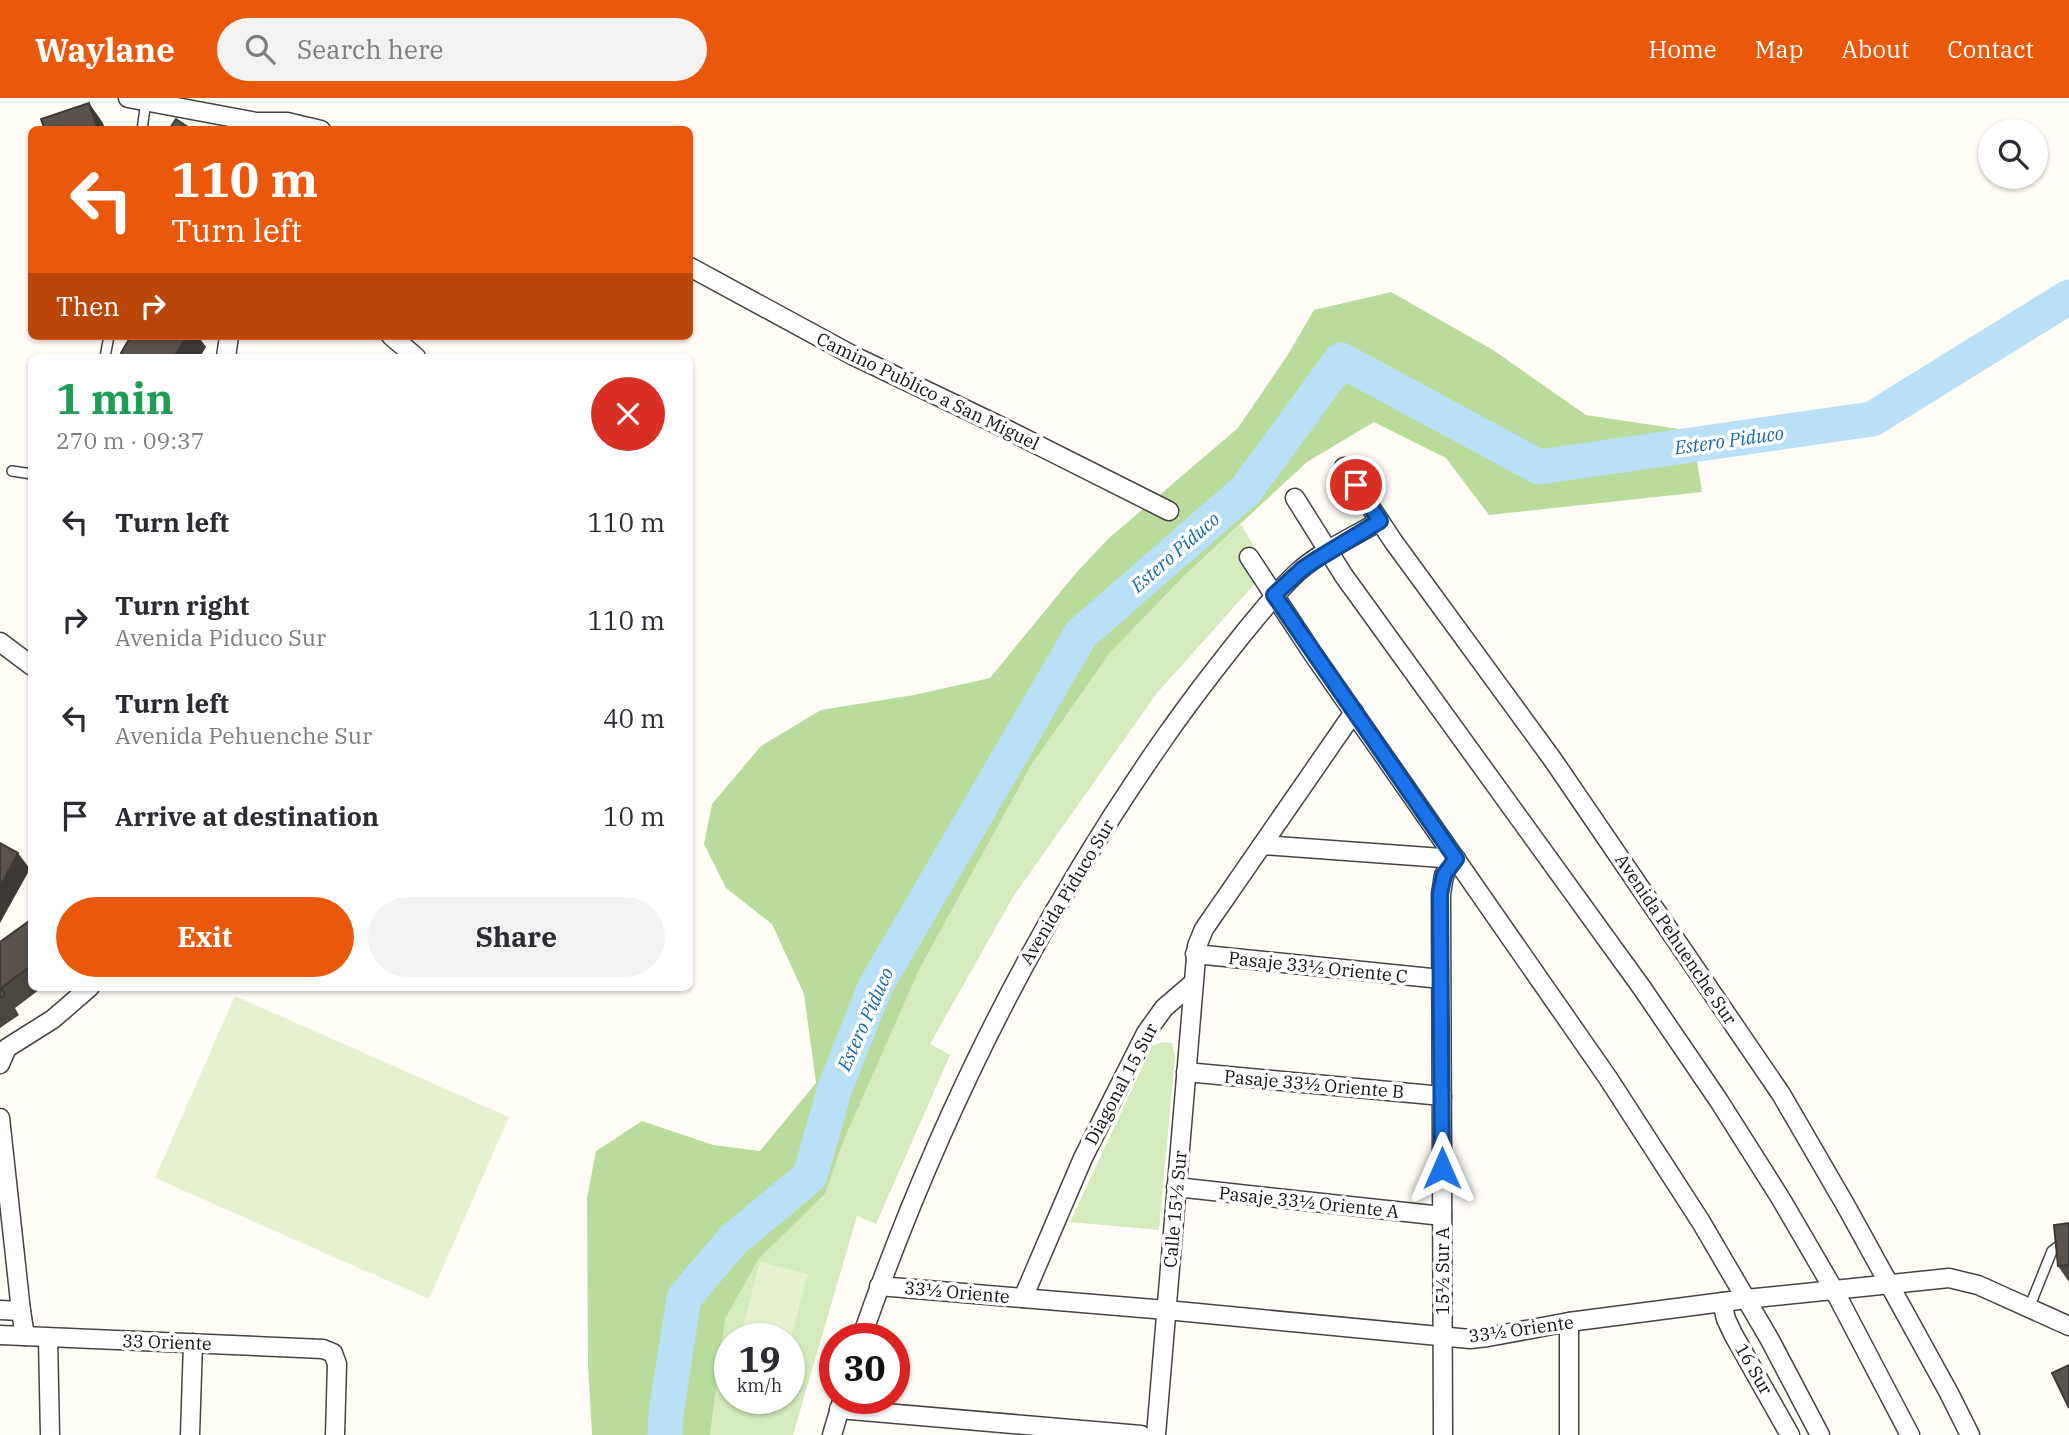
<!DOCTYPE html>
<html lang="en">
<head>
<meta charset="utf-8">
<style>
  :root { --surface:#fff; --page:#f2f2f3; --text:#2b2b33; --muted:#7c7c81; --accent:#ea580c }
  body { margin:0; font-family:"IBM Plex Serif",serif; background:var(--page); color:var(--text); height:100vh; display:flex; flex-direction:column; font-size:26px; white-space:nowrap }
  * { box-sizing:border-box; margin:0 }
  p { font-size:23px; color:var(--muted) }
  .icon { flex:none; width:38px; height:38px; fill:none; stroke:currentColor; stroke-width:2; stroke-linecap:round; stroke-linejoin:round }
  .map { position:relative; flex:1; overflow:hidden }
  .side { position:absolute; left:28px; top:256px; width:665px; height:637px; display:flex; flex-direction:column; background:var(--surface); border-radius:10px; box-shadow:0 2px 5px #0004 }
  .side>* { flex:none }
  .guide { position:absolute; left:28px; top:28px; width:665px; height:214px; border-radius:10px; box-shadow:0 2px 5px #0004; background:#ea580c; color:#fff; overflow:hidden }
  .controls { position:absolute; left:1978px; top:21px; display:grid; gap:14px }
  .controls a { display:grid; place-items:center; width:70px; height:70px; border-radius:50%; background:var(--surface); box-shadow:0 2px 5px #0004; font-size:35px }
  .speed { position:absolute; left:714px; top:1225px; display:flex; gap:14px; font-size:35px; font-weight:700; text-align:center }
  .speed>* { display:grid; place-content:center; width:91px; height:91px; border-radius:50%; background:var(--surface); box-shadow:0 2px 5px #0004; line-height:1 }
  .speed small { font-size:18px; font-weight:400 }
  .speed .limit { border:10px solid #d22; background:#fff; color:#111 }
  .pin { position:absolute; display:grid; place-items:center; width:60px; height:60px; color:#fff; margin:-30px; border:4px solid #fff; border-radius:50%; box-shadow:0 2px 7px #0007 }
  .me { position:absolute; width:77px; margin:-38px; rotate:0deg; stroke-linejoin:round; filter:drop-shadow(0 0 5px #0008) }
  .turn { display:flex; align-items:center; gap:24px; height:147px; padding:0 28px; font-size:32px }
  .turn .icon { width:91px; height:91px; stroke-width:2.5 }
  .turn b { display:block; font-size:49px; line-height:60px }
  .then { display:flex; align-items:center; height:66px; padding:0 28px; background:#0003; gap:14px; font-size:26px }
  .round { display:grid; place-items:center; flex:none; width:74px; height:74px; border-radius:37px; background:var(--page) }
  .summary { display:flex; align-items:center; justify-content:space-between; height:119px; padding:0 28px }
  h1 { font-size:42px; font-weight:700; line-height:52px; color:#1e9e55 }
  .button { display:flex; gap:14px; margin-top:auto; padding:14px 28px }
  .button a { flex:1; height:80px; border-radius:42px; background:var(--accent); color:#fff; font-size:28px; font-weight:700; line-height:80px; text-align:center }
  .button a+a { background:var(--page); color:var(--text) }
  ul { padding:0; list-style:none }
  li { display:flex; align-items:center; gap:21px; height:98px; padding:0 28px }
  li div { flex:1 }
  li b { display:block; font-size:26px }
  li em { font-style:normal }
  header { display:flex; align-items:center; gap:42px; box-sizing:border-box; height:98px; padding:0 35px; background:var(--accent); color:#fff }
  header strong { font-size:33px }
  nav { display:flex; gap:38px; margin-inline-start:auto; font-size:24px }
  .search { width:490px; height:63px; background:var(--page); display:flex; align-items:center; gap:18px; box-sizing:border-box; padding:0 24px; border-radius:38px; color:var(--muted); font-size:26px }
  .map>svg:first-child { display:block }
  .green { fill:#d5ebbd; fill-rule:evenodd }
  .forest { fill:#b9dc9c }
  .pitch { fill:#e6f2cf }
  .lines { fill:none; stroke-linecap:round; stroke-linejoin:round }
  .river { stroke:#b9e0f7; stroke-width:35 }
  .lane-casing { stroke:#444; stroke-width:12 }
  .street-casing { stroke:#444; stroke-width:21 }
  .lane { stroke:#fff; stroke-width:9 }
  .street { stroke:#fff; stroke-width:18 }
  .wall { fill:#4d4742 }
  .shaded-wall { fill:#3f3936 }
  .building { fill:#5a524d; stroke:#3f3936; stroke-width:2 }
  .route-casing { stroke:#114b97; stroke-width:18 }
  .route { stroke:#1a73e8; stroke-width:12 }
  .labels { text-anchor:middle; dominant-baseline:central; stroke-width:7; stroke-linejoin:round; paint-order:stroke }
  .street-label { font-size:18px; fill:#111; stroke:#fff }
  .water-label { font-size:19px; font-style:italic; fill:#1768a6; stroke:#fff }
</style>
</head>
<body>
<header>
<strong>Waylane</strong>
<div class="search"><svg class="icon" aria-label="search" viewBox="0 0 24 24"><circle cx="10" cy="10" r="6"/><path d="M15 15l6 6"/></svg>Search here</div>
<nav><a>Home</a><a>Map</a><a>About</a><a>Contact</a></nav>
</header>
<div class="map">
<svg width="2069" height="1337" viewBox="0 0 2069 1337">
  <rect width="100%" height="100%" fill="#fffdf5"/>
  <!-- green -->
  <g class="green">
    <path d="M1241 426 1267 472 1157 595 1013 799 930 946 950 957 876 1126 857 1118 793 1337H710L724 1221 758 1162 825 1096 844 1042 920 870 1032 666 1110 555 1183 479ZM730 1241H789V1300H730Z"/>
    <path d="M1162 944 1172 945 1175 958 1159 1132 1070 1124 1152 948Z"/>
  </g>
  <!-- forest -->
  <path class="forest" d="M1391 194 1493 252 1586 317 1692 333 1702 394 1489 417 1446 360 1374 324 1307 364 1183 479 1110 555 1032 666 920 870 844 1042 825 1096 758 1162 725 1221 710 1337H592L588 1267 587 1100 596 1053 642 1023 713 1047 760 1053 816 985 804 896 772 826 726 790 704 746 712 706 761 648 821 612 914 597 990 580 1076 475 1109 440 1238 330 1287 258 1314 212Z"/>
  <!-- pitch -->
  <g class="pitch">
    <path d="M235 898 509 1019 429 1201 155 1080Z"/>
    <path d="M760 1164 808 1176 789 1246V1241H740Z"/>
  </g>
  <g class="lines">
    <!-- river -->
    <path class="river" d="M665 1337 666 1315 684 1200 733 1142 810 1078 835 990 875 889 1081 536 1246 392 1341 262 1539 369 1872 321 2069 199"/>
    <!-- lane casing -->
    <g class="lane-casing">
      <g id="lane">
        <path d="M142 32 146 3"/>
        <path d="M105 259 109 238"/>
        <path d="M12 373 32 376"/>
        <path d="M2029 1210 2052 1153 2069 1140"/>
      </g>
    </g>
    <!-- street casing -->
    <g class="street-casing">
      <g id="street">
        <path d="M128 0 256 24H287L321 32"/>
        <path d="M690 169 852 257 996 326 1169 413"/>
        <path d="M391 238 416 259"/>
        <path d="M226 259 229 238"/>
        <path d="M1344 369 1393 443 1553 662 1781 996 1846 1108 1949 1295 1970 1337"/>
        <path d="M1295 400 1344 478 1642 890 1719 1003 1781 1101 1834 1192 1910 1337"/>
        <path d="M1249 459 1313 556 1608 980 1701 1124 1770 1242 1820 1337"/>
        <path d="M0 544 32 568"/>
        <path d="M1262 747 1456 761"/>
        <path d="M1195 856 1441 881"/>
        <path d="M0 966 7 950 53 921 90 889"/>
        <path d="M1186 974 1442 998"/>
        <path d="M0 1020 21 1213 25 1238"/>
        <path d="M1176 1089 1442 1118"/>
        <path d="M879 1188 1166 1212 1470 1241 1488 1239 1569 1224 1746 1201 1949 1180 1978 1187 2069 1228"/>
        <path d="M1023 1200 1083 1060 1146 935 1164 910 1193 885"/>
        <path d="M1722 1204 1726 1221 1733 1236 1790 1337"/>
        <path d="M0 1212 21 1213"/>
        <path d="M1569 1224V1337"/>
        <path d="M0 1237 323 1251 333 1255 337 1266 335 1337"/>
        <path d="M48 1240 50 1337"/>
        <path d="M861 1241C935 1028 1034 827 1163 642 1188 606 1215 571 1243 536 1261 514 1278 492 1299 473 1322 453 1353 439 1380 423"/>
        <path d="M839 1311 1141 1337"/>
        <path d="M190 1337 193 1245"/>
        <path d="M832 1337 843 1300"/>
        <path d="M1156 1337 1197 848 1204 831 1354 614"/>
        <path d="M1443 1337 1441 796 1444 777 1456 761"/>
      </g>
    </g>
    <!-- lane -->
    <use href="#lane" class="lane"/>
    <!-- street -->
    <use href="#street" class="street"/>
  </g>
  <!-- wall -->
  <g class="wall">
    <path d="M32 821V889H43L15 910 19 917 0 930V844Z"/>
    <path d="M2069 1125V1184L2058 1168Z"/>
  </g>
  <!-- shaded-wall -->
  <g class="shaded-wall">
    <path d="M89 5 103 25 105 32H98Z"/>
    <path d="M187 238H198L206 249 200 259H174Z"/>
    <path d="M18 755 30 771 0 825V789Z"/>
  </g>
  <!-- building -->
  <g class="building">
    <path d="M89 5 98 32H45L41 21Z"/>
    <path d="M176 21 192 32H169Z"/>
    <path d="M131 238H187L174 259H127L121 255Z"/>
    <path d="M0 745 18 755 0 789Z"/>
    <path d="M32 821V867L1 890 5 897 0 900V844Z"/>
    <path d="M2069 1125V1167L2058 1168 2054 1127Z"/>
    <path d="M2069 1267V1310L2052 1275Z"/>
  </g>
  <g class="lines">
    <!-- route casing -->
    <g class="route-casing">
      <path id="route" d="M1356 387 1380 423 1314 463 1301 472 1274 497 1456 761 1444 777 1440 796 1442 1070"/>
    </g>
    <!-- route -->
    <use href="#route" class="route"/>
  </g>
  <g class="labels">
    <!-- street labels -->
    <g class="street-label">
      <text transform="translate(928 293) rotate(26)">Camino Publico a San Miguel</text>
      <text transform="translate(1067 794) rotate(-59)">Avenida Piduco Sur</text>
      <text transform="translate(1676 841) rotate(56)">Avenida Pehuenche Sur</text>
      <text transform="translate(1318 869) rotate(6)">Pasaje 33½ Oriente C</text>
      <text transform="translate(1121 986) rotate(-62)">Diagonal 15 Sur</text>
      <text transform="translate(1314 986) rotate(5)">Pasaje 33½ Oriente B</text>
      <text transform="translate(1309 1104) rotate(6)">Pasaje 33½ Oriente A</text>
      <text transform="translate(1175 1111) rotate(-85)">Calle 15½ Sur</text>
      <text transform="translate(1442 1173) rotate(-90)">15½ Sur A</text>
      <text transform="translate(957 1194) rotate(5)">33½ Oriente</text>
      <text transform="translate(1521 1231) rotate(-8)">33½ Oriente</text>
      <text transform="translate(167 1244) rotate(2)">33 Oriente</text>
      <text transform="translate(1754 1271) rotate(60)">16 Sur</text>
    </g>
    <!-- water labels -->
    <g class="water-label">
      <text transform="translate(1729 342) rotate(-8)">Estero Piduco</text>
      <text transform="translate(1175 454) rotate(-41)">Estero Piduco</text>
      <text transform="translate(865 921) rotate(-66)">Estero Piduco</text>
    </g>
  </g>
</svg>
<div class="controls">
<a><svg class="icon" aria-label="search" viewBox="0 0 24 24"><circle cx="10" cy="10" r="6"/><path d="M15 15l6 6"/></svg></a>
</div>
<div class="speed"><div>19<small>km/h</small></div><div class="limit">30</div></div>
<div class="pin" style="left:1356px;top:387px;background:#d93025"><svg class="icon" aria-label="arrive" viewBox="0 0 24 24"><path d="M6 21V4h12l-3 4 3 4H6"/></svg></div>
<svg class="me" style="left:1442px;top:1070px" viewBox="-20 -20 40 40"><path d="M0-17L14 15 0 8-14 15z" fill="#1a73e8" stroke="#fff" stroke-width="4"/></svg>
<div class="guide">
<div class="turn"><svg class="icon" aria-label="left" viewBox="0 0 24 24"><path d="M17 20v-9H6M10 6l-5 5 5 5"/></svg><div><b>110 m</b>Turn left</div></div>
<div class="then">Then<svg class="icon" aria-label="right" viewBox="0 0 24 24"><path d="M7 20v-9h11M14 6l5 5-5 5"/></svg></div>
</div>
<section class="side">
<div class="summary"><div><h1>1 min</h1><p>270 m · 09:37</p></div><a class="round" style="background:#d93025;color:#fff"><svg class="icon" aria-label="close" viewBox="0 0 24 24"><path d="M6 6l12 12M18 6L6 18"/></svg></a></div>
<ul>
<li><svg class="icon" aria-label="left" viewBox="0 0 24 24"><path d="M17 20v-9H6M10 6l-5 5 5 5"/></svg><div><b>Turn left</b></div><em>110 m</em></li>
<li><svg class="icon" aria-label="right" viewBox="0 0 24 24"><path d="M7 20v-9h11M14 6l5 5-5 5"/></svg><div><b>Turn right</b><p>Avenida Piduco Sur</p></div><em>110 m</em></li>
<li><svg class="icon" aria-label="left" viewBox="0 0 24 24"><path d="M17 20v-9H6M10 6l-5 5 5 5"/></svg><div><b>Turn left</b><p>Avenida Pehuenche Sur</p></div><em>40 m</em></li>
<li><svg class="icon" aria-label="arrive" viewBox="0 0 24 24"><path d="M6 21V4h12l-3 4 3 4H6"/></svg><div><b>Arrive at destination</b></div><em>10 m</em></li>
</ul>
<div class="button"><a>Exit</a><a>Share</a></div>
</section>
</div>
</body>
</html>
